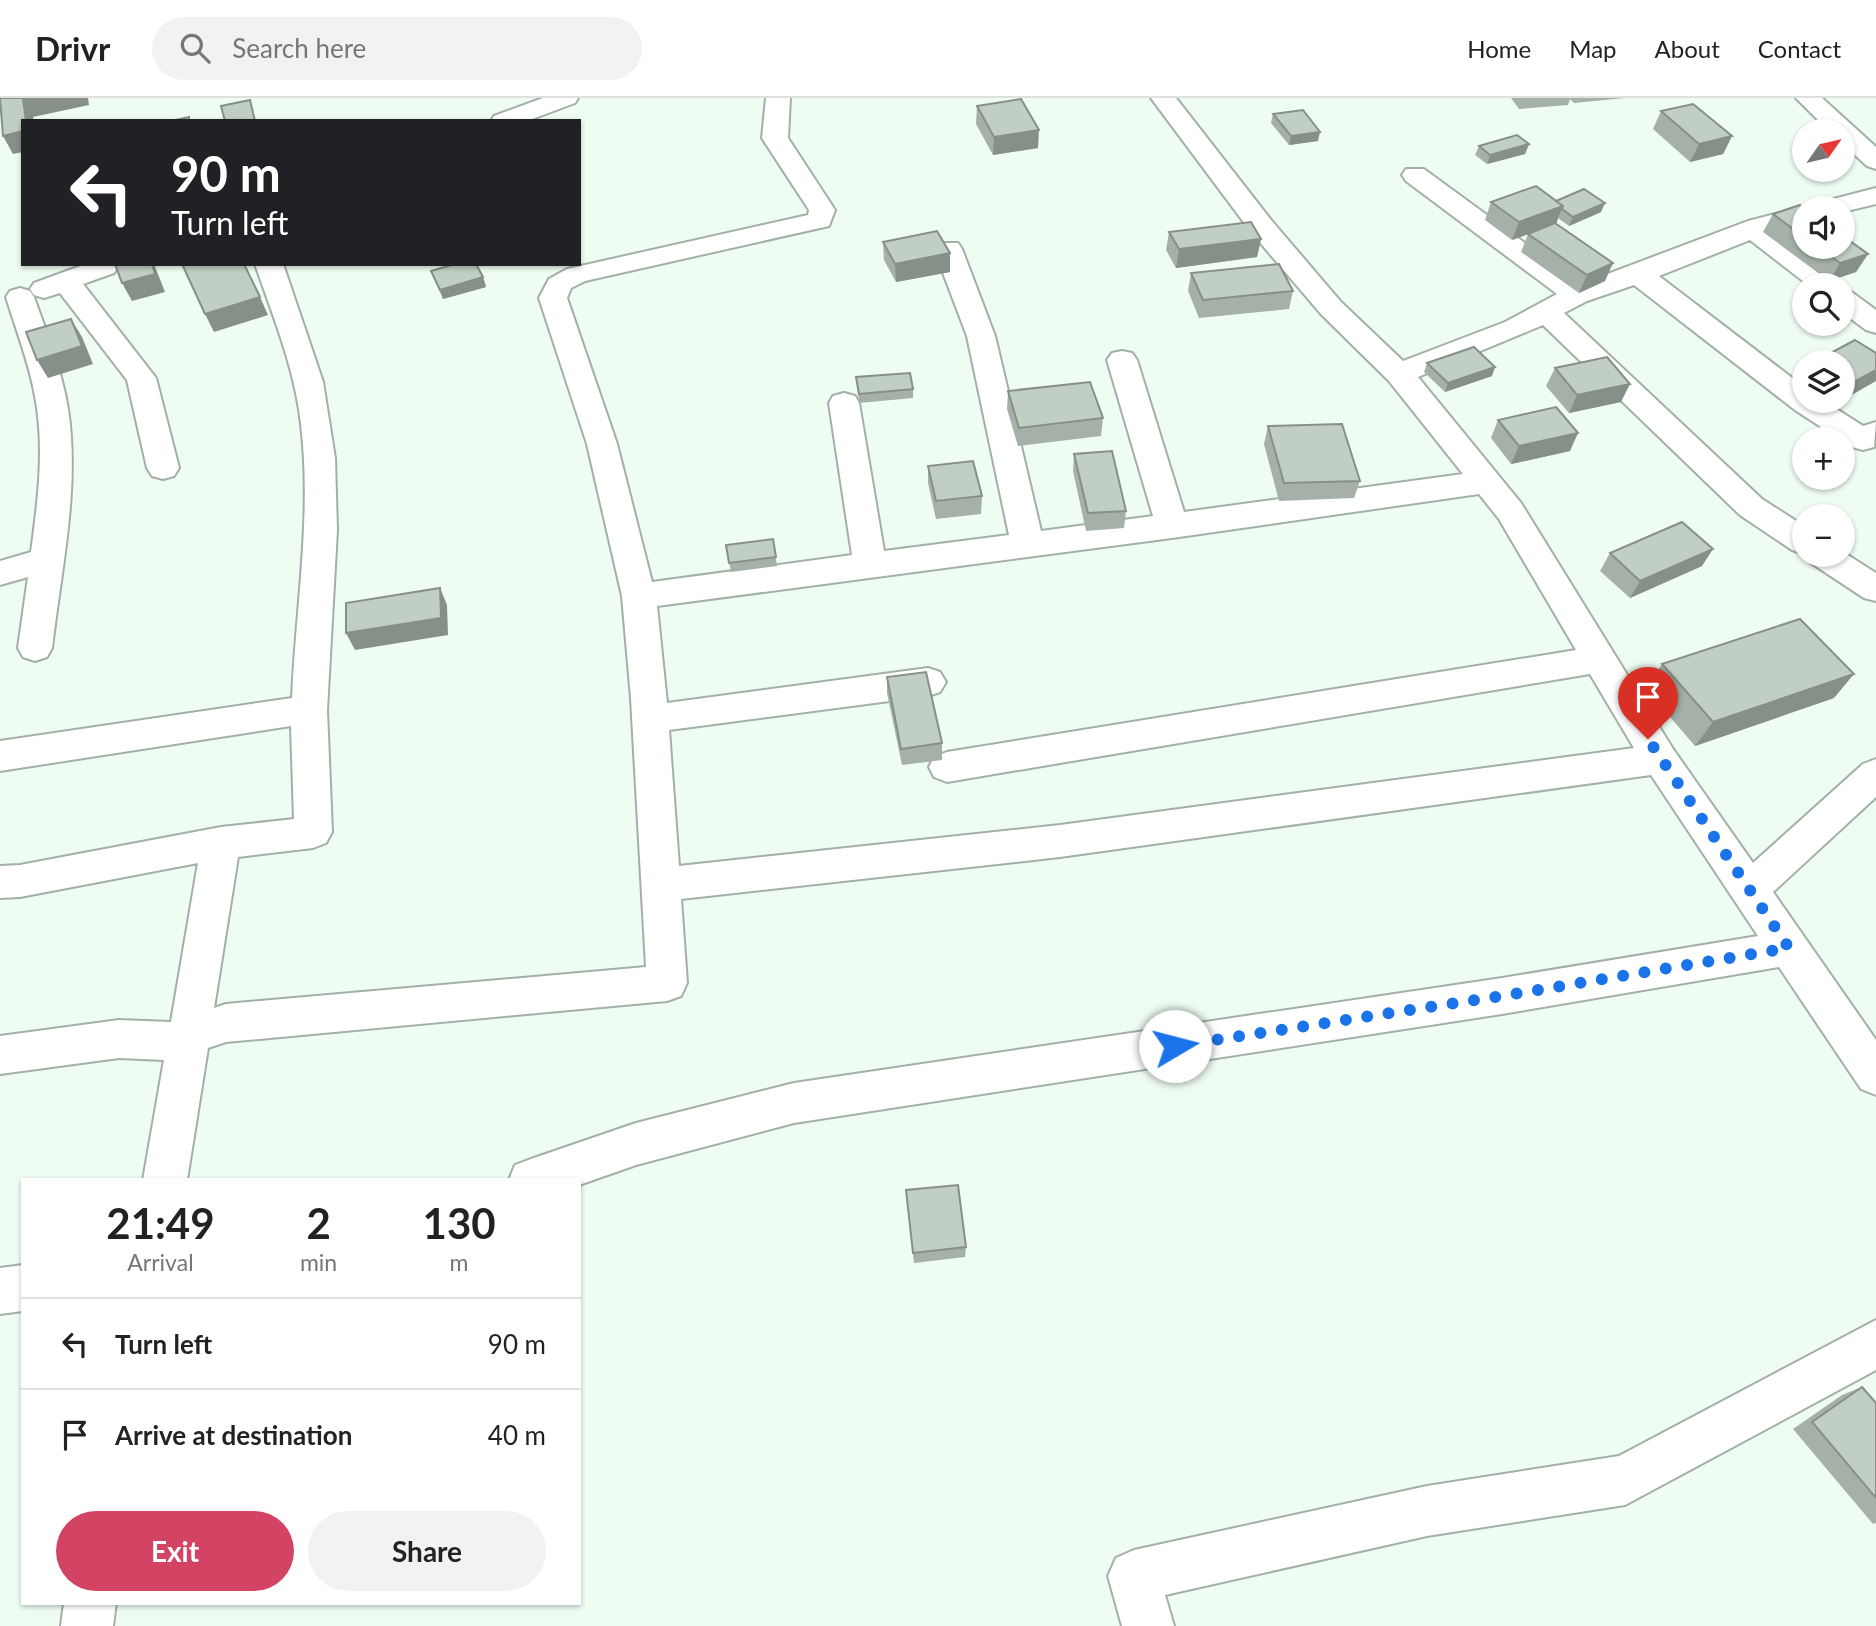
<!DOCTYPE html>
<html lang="en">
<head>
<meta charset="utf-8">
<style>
  :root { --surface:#fff; --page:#f2f2f2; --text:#222; --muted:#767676; --line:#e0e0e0; --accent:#d34363 }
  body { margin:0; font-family:Lato,sans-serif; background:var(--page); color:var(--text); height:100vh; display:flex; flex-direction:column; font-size:26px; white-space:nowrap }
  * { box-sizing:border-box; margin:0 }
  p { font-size:23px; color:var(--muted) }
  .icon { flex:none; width:38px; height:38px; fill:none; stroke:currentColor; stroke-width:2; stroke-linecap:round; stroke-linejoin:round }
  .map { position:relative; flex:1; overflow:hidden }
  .side { position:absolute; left:21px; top:1080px; width:560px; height:427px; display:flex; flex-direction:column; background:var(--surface); border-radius:0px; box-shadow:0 2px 5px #0004 }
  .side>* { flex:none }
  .guide { position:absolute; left:21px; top:21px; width:560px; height:147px; border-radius:0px; box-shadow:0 2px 5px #0004; background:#202124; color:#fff; overflow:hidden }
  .needle { width:46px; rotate:56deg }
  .controls { position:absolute; left:1792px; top:21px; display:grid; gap:14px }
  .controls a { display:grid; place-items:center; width:63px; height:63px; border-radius:50%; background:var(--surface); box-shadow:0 2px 5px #0004; font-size:35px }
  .pin { position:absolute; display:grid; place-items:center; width:60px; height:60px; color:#fff; margin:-72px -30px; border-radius:50% 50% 50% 0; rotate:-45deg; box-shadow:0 0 7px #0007 }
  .pin .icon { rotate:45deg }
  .me { position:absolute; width:77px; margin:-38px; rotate:82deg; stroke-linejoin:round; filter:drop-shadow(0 0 5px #0008) }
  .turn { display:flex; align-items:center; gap:24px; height:147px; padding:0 35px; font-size:32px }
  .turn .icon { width:91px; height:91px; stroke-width:2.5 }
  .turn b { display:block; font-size:49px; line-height:60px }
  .eta { display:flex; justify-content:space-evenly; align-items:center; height:119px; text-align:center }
  .eta b { font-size:42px; font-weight:700; line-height:49px }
  .cta { display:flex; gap:14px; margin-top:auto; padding:14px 35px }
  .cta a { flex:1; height:80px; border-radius:42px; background:var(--accent); color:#fff; font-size:28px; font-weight:700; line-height:80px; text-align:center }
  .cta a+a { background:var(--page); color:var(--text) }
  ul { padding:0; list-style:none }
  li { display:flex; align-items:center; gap:21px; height:91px; padding:0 35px; border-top:2px solid var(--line) }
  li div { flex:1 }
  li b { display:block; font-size:26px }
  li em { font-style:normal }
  header { display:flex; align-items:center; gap:42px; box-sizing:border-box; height:98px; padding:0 35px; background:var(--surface); border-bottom:2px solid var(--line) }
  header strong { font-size:33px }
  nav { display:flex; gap:38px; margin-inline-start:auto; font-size:24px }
  .search { width:490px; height:63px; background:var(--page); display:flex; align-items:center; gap:18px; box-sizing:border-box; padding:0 24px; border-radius:38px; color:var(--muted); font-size:26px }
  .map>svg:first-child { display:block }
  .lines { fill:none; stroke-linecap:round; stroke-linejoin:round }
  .minor-casing { stroke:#a2b0a5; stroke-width:4 }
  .minor { fill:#fff; fill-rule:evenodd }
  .wall { fill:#a5b1a8 }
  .shaded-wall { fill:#869088 }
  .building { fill:#c0cec3; stroke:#869088; stroke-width:2 }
  .route { stroke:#1a73e8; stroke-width:12; stroke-dasharray:0 21.6 }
</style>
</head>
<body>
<header>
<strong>Drivr</strong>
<div class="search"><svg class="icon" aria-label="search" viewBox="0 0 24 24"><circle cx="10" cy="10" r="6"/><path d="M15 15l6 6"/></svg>Search here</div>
<nav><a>Home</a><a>Map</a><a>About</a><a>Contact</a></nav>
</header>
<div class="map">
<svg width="1876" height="1528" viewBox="0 0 1876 1528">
  <rect width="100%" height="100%" fill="#eefcf1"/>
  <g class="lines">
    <!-- minor casing -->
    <g class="minor-casing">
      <g id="minor">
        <path d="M543 0H578L575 5 527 23H491L494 18Z"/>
        <path d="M766 0H790L788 40 835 112 829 128 585 183 571 190 567 200 617 346 652 484 852 457 829 305 833 298 844 295 855 298 859 305 884 453 1009 437 967 238 934 151 938 145H958L962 151 995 238 1041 433 1153 418 1107 262 1112 255 1122 253 1132 255 1137 262 1184 414 1463 376 1389 283 1321 216 1251 134 1151 0H1176L1271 122 1341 204 1403 263 1505 224 1557 196 1406 83 1402 77 1406 71H1424L1581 186 1748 123 1876 90V106L1843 114V110H1804V123L1773 133 1839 187H1808L1750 142 1659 178 1804 289V303H1824L1863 328 1876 324 1874 349 1863 352 1852 349 1795 312 1634 187 1587 203 1564 215 1762 401 1804 428V456L1792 452 1740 417 1543 227 1418 279 1521 405 1673 651 1753 765 1863 666 1876 661V699L1773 794 1876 942V997L1861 991 1779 869 1502 916 794 1025 636 1067 579 1087V1082H509L515 1067 531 1061 636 1025 794 985 1502 880 1758 838 1651 677 1060 759 681 801 687 885 681 898 667 903 226 944 208 950 187 1082H143L164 962 119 960 0 976V938L119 922 171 924 198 765 20 799 0 800V768L20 767 221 729 294 721 291 628 0 673V643L292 600C296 508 312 418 301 326 295 271 273 218 255 166H283L323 284 335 360 337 432 327 612 332 734 326 745 313 750 238 759 214 910 226 906 646 869 631 600 622 498 587 346 539 200 549 181 567 171 808 117 809 112 762 40ZM1479 396 1499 421 1576 552 947 654 934 659 929 669 934 679 947 684 1590 576 1634 650 1060 727 679 768 669 632 928 598 940 594 946 584 940 574 928 570 667 605 657 508 1172 440Z"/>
        <path d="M1796 0H1822L1876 49V71L1867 68 1843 46V33H1829Z"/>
        <path d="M86 166H116L118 169 114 175 83 186 156 280 179 370 174 378 163 381 152 378 147 370 127 282 60 195 44 200 34 197 30 191 34 185Z"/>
        <path d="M20 190 30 193 34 199C47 236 62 273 68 311 80 390 61 472 52 550L47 559 35 563 23 559 18 550 28 479 0 487V463L31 454C38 403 45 349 35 298 29 264 16 232 6 199L10 193Z"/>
        <path d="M1843 192 1853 195 1876 212V235L1866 232 1843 215Z"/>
        <path d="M1843 454 1876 475V503L1864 500 1811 465 1807 457H1843Z"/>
        <path d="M23 1167V1213L0 1216V1170Z"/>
        <path d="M1876 1222V1272L1625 1407 1427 1438 1165 1497 1174 1528H1122L1108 1478 1116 1460 1134 1452 1427 1388 1619 1358Z"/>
        <path d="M64 1505H116L113 1528H61Z"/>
      </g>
    </g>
    <!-- minor -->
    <use href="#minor" class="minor"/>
  </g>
  <!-- wall -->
  <g class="wall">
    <path d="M1511 0H1625L1574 5 1570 1 1568 7 1519 11Z"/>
    <path d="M977 8 1038 50 993 57 976 26Z"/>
    <path d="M1661 13 1732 38 1723 56 1690 64 1653 31Z"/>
    <path d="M1273 16 1318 43 1289 47 1271 25Z"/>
    <path d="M1529 46 1525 56 1487 66 1475 57 1479 48Z"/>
    <path d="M1556 103 1601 114 1569 128 1558 120 1556 126 1605 183 1579 195 1521 154 1528 136 1512 142 1485 122 1491 104Z"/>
    <path d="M1804 111V149H1843L1868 156 1856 174 1829 183 1763 134 1773 116Z"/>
    <path d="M1169 134 1261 141 1257 159 1176 170 1166 152Z"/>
    <path d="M883 144 950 174 896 184 884 162Z"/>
    <path d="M431 173 483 179 486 189 443 201Z"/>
    <path d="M1191 175 1293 193 1289 211 1199 220 1188 193Z"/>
    <path d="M1427 265 1492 278 1445 294 1424 274Z"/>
    <path d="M1555 270 1621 304 1569 315 1546 288Z"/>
    <path d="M1804 275V288L1798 284Z"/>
    <path d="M856 279 913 291V300L859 305Z"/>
    <path d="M1008 293 1103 320 1101 338 1018 348 1007 311Z"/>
    <path d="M1826 303H1840L1833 307Z"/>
    <path d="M1498 322 1570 353 1511 366 1491 340Z"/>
    <path d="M1268 328 1360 383 1354 400 1279 403 1264 346Z"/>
    <path d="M1074 356 1126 413 1124 430 1086 433 1073 373Z"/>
    <path d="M928 368 982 398 981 416 936 421 928 385Z"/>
    <path d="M773 441 777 468 731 474 726 447Z"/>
    <path d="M1610 455 1702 468 1630 500 1600 473Z"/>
    <path d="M1662 566 1834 600 1695 648 1646 591Z"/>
    <path d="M887 579 942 645V662L902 667 887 595Z"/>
    <path d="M906 1092 966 1149 965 1159 914 1165Z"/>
    <path d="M1862 1289 1876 1305V1425L1873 1426 1793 1331 1842 1297Z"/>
  </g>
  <!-- shaded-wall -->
  <g class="shaded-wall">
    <path d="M27 0H88L89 7 33 19 34 23H26L23 1Z"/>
    <path d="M1039 32 1038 50 993 57 994 39Z"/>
    <path d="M23 33V54L13 56 3 38Z"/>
    <path d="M1320 34 1318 43 1289 47 1291 38Z"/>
    <path d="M1732 38 1723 56 1690 64 1699 46Z"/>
    <path d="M1529 46 1525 56 1487 66 1490 57Z"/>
    <path d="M1605 105 1601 114 1569 128 1573 119Z"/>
    <path d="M1563 108 1556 126 1512 142 1519 124Z"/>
    <path d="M1261 141 1257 159 1176 170 1179 151Z"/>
    <path d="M950 155V174L896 184 895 166Z"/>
    <path d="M1868 156 1856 174 1829 183 1840 165Z"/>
    <path d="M1613 165 1605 183 1579 195 1587 177Z"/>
    <path d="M152 166H154L165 194 132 203 122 185Z"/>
    <path d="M483 179 486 189 443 201 440 192Z"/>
    <path d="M260 199 268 217 214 234 205 216Z"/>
    <path d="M71 221 82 239 93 266 48 280 37 262Z"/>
    <path d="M1495 269 1492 278 1445 294 1448 285Z"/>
    <path d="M1876 272V283L1843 302V292L1845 289Z"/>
    <path d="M1630 286 1621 304 1569 315 1577 297Z"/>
    <path d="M1578 335 1570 353 1511 366 1519 348Z"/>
    <path d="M1713 451 1702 468 1630 500 1640 483Z"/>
    <path d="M440 490 447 507 448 537 355 552 346 535Z"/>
    <path d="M1854 576 1834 600 1695 648 1713 624Z"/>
  </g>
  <!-- building -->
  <g class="building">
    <path d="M0 0H27L23 1 26 23H23V33L3 38Z"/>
    <path d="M1021 1 1039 32 994 39 977 8Z"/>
    <path d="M250 2 255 23H225L221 8Z"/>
    <path d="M1693 6 1732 38 1699 46 1661 13Z"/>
    <path d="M1303 12 1320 34 1291 38 1273 16Z"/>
    <path d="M189 19V23H171Z"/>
    <path d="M1517 37 1529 46 1490 57 1479 48Z"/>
    <path d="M1536 88 1563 108 1519 124 1491 104Z"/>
    <path d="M1584 91 1605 105 1573 119 1562 111 1563 108 1556 103Z"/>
    <path d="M1800 107 1804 111V139L1773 116Z"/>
    <path d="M1251 124 1261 141 1179 151 1169 134Z"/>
    <path d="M1555 125 1613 165 1587 177 1528 136Z"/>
    <path d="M937 133 950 155 895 166 883 144Z"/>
    <path d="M1843 138 1868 156 1840 165 1818 149H1843Z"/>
    <path d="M115 166H152L155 176 122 185Z"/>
    <path d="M182 166H244L260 199 205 216Z"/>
    <path d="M455 166H476L483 179 440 192 431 173Z"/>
    <path d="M1279 166 1293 193 1203 202 1191 175Z"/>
    <path d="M71 221 82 248 37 262 26 234Z"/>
    <path d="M1855 242 1876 255V272L1845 289 1843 288V264H1814Z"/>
    <path d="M1474 249 1495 269 1448 285 1427 265Z"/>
    <path d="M1607 259 1630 286 1577 297 1555 270Z"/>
    <path d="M910 275 913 291 859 296 856 279Z"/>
    <path d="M1090 284 1103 320 1019 330 1008 293Z"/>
    <path d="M1556 309 1578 335 1519 348 1498 322Z"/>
    <path d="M1342 326 1360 383 1284 385 1268 328Z"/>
    <path d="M1112 353 1126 413 1088 415 1074 356Z"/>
    <path d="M973 363 982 398 936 403 928 368Z"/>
    <path d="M1682 424 1713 451 1640 483 1610 455Z"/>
    <path d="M773 441 776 459 729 465 726 447Z"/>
    <path d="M440 490 441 520 346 535V505Z"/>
    <path d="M1800 521 1854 576 1713 624 1662 566Z"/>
    <path d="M926 574 942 645 901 651 887 579Z"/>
    <path d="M958 1087 966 1149 913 1155 906 1092Z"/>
    <path d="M1862 1289 1876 1305V1400L1812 1324Z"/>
  </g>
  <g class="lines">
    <!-- route -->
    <path class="route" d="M1175 948 1502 898 1789 850 1648 641"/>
  </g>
</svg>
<div class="controls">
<a><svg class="needle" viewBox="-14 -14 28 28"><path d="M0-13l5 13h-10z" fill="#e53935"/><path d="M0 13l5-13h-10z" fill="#767676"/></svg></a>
<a><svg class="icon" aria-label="sound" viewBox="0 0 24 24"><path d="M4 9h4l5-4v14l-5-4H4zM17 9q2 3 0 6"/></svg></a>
<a><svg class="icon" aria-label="search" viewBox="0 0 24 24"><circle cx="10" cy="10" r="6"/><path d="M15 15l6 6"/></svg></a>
<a><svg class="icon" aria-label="layers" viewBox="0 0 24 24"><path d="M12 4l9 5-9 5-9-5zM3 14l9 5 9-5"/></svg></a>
<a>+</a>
<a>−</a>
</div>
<div class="pin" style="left:1648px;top:641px;background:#d93025"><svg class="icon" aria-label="arrive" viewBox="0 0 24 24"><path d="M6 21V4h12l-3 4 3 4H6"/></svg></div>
<svg class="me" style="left:1175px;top:948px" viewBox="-20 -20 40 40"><circle r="19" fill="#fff"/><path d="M0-13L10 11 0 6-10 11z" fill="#1a73e8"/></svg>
<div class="guide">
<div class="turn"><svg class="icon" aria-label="left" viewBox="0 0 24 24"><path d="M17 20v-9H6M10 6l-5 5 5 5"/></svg><div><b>90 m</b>Turn left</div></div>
</div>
<section class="side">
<div class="eta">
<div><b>21:49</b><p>Arrival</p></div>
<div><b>2</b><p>min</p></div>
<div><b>130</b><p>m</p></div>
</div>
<ul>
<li><svg class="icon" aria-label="left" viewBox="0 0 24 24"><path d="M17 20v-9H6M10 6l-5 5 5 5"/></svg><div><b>Turn left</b></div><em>90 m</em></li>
<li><svg class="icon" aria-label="arrive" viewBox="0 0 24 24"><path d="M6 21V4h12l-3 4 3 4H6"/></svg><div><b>Arrive at destination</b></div><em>40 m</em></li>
</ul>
<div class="cta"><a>Exit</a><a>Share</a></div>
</section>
</div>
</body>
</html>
